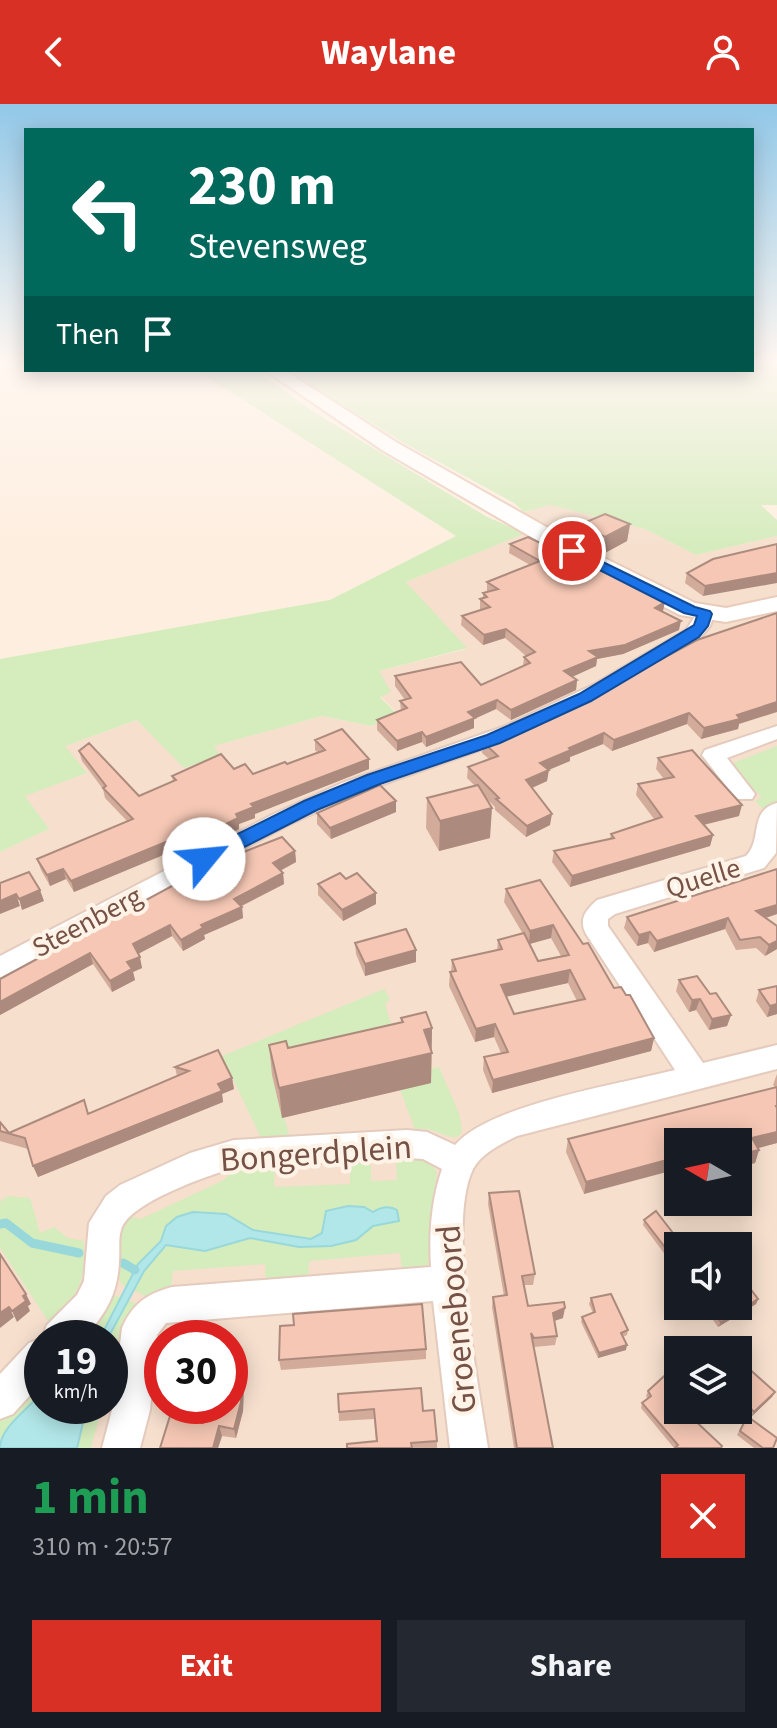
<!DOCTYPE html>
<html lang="en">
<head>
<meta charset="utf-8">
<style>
  :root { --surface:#171b24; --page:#242831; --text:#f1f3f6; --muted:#9ea1a6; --accent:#d93025 }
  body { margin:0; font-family:"Source Sans 3",sans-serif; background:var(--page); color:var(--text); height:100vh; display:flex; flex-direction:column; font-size:30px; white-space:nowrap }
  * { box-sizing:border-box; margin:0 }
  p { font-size:26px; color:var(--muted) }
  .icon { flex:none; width:44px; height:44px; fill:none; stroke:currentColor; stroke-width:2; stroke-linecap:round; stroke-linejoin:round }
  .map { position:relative; height:1344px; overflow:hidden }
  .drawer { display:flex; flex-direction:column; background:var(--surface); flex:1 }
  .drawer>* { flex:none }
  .guide { position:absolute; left:24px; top:24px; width:730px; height:244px; border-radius:0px; box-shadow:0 4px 20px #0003; background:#00695c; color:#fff; overflow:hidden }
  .needle { width:52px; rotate:279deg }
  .buttons { position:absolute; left:664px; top:1024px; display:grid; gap:16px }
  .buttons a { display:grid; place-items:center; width:88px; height:88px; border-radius:0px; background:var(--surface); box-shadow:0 4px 20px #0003; font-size:40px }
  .speed { position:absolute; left:24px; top:1216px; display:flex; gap:16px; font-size:40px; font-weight:700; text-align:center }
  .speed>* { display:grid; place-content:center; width:104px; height:104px; border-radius:50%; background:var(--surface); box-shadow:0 4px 20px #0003; line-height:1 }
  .speed small { font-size:20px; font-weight:400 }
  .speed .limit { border:12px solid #d22; background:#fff; color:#111 }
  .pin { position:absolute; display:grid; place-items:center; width:68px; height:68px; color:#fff; margin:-34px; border:4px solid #fff; border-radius:50%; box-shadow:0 2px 8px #0007 }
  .me { position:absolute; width:88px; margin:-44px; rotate:62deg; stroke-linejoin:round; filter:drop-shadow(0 0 6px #0008) }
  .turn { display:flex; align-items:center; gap:28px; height:168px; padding:0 32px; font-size:36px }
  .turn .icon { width:104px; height:104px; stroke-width:2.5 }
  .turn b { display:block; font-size:56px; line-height:68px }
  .then { display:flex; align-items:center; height:76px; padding:0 32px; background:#0003; gap:16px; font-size:30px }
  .round { display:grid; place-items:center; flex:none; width:84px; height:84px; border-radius:0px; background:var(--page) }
  .headline { display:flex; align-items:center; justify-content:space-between; height:136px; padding:0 32px }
  h1 { font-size:48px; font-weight:700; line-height:60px; color:#1e9e55 }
  .action { display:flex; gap:16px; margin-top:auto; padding:16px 32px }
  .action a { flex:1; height:92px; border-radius:0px; background:var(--accent); color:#fff; font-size:32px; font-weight:700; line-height:92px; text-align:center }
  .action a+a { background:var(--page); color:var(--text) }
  header { display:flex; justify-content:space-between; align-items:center; height:104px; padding:0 32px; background:var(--accent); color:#fff; font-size:36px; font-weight:700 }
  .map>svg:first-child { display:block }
  .residential { fill:#f6dfcd; fill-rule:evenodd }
  .green { fill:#d5ecbd }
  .water { fill:#b2e7e9; stroke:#98d8db; stroke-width:2 }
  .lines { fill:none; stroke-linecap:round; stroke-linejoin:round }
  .stream { stroke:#98d8db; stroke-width:9 }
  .street-casing { stroke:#e4cbbd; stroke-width:4 }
  .secondary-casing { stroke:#eacbba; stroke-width:4 }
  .street { fill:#fff; fill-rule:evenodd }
  .secondary { fill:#fff; fill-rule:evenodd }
  .wall { fill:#d3ab9b; fill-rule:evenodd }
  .shaded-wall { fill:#ac8b7e }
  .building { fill:#f5c7b4; stroke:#ac8b7e; stroke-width:2; fill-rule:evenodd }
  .route { fill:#1a73e8; stroke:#114b97; stroke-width:2 }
  .labels { text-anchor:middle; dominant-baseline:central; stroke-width:8; stroke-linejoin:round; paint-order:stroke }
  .street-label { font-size:28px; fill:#765145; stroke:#fff3e7 }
  .near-street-label { font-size:34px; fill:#765145; stroke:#fff3e7 }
</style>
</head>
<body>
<header><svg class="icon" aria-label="back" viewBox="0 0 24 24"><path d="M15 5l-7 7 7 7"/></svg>Waylane<svg class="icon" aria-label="person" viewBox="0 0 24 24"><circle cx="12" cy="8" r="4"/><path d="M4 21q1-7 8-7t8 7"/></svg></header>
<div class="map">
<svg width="777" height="1344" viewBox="0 0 777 1344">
  <rect width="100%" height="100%" fill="#feeedf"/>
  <!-- residential -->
  <path class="residential" d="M551 400 645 425 696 451 777 432V1344H0V748L49 725 22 691 87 669 64 642 138 616 213 642 322 612 371 622 398 610 380 592 379 567 466 545 406 478 525 429 503 415ZM678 1038H738V1098H678ZM678 1142H738V1202H678ZM42 1234H110V1302H42ZM162 1234H230V1302H162ZM678 1246H738V1306H678Z"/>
  <!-- green -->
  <g class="green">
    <path d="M752 257H777V401H761L777 416V432L696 451 645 425 551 401 524 408 514 399 404 339 319 287 291 266H752Z"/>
    <path d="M196 266H256L314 308 487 413 526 429 406 478 467 544 379 567 391 588 380 593 398 611 371 622 322 612 214 642 220 652 184 664 137 616 65 642 87 669 25 692 49 725 0 748V555L330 496 456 432Z"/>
    <path d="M777 642V697L764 706 755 697 762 693 728 661Z"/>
    <path d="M384 885 390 895 385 900 393 927 425 937 273 971 289 1031 261 1034 222 952Z"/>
    <path d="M439 963 459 1009 462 1026 460 1031 454 1034 427 1025H415L400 986 430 979 426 966Z"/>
    <path d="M414 1054 429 1057 437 1068 430 1116 428 1163 403 1173 400 1149 309 1157 308 1180 266 1183 265 1160 173 1167 170 1190 151 1195 121 1180C119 1176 117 1135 117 1129 118 1124 124 1117 127 1112L140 1115 158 1107 224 1076 235 1064 275 1063 274 1083 350 1080V1059L371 1057V1077L397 1076 396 1055Z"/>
    <path d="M8 1092 30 1094 40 1129 54 1123 68 1134 84 1137C85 1184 80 1186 50 1220L0 1144V1098Z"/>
    <path d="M111 1190 140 1201 122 1259 110 1270V1234H76Z"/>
    <path d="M42 1270V1302H102L91 1344H0V1313Z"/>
  </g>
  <!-- water -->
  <g class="water">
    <path d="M348 1102 364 1103 373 1108C381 1103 389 1101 397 1106L399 1117 373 1122 356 1136 331 1142 299 1143 250 1134 205 1147 166 1141 144 1167 108 1234H100L138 1160 161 1137 166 1122 177 1113 193 1108 226 1110 253 1126 311 1135 322 1129 326 1107Z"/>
    <path d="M42 1288V1302H87L77 1344H0C0 1323 30 1304 42 1288Z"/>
  </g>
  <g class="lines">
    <!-- stream -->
    <g class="stream">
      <path d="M0 1120 6 1119 32 1139 79 1149"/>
      <path d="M123 1159 135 1166"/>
    </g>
    <!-- street casing -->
    <g class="street-casing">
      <g id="street">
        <path d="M705 505 714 510 710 522 700 534 609 588 517 633 358 689 290 720 0 874V852L274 710 342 679 503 623 595 580 686 526 699 506Z"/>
        <path d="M777 622V635L727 654 755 690 752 695H736L702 651 705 646Z"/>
        <path d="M777 699 776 749 764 764 615 810 608 815V822L703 959 777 941V965L517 1032C501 1040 482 1049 473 1065 446 1120 479 1281 488 1344H450L433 1197 166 1219 157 1231 150 1306 140 1344H102L112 1306 122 1224C133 1199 147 1190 172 1183L431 1163C429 1130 431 1097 442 1065L423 1055 407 1054 234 1064C209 1071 128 1099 121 1126 118 1135 120 1147 119 1157 118 1189 106 1210 84 1234H42L47 1221 77 1191 84 1177 89 1119 106 1092 120 1081 190 1049 234 1036 407 1026 427 1028 455 1041C491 1000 620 980 675 966L586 830C578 815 586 806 597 796L746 752C763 735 748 707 777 699Z"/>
        <path d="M42 1234V1278L13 1310 0 1315V1270L29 1239Z"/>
      </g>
    </g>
    <!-- secondary casing -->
    <g class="secondary-casing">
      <path id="secondary" d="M265 266H284L396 338 580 442 695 499 726 504 777 493V507L726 518 680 511 564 452 382 346Z"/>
    </g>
    <!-- street -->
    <use href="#street" class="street"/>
    <!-- secondary -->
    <use href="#secondary" class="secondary"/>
  </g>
  <!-- wall -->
  <g class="wall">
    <path d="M630 420 627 437 603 450 577 437 579 421Z"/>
    <path d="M510 440 663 507 679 526 623 550 597 555 596 562 572 573 577 576 576 586 511 616 496 605 474 615V624L426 643 422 638 397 647 377 626V616L401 607 400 597 405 596 395 582V572L481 581 523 562 524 553 526 552 505 534 483 541 461 521 462 512 481 506 480 505V495L483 494V489L488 488 487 487V478L530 461 509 449Z"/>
    <path d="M713 455 703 492 685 479 687 469Z"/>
    <path d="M598 589 739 620 738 625 701 635 687 620 612 647 603 640 570 653V657L548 666 547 677 532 684 550 721 526 733 495 706V703L484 692 490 734 439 747 426 724 427 694 475 682 467 674 468 663 489 655 482 649 483 638Z"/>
    <path d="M315 636 369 665 255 710V714L239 720V725L177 757 168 749 74 788 66 775 50 782 41 766 37 755 127 717 105 694 103 685 82 657 79 647 139 692 173 678 172 672 234 665 253 670 287 660 318 649 315 646Z"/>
    <path d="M658 654 739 712 704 721 713 731 710 742 570 783 552 758 554 747 610 735 611 730 654 715 636 691 638 680 664 675 656 665Z"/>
    <path d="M396 697V708L331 735 317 720V709Z"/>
    <path d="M295 747 296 758 280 767 283 769 284 780 242 802 243 814 204 831 205 835 183 847 172 832 138 850 142 864 133 868 135 876 112 888 93 860 0 911V875L194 770 193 763 218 758Z"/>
    <path d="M777 765V810L766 814 777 822V845L765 852 756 844 736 846 725 825 654 848 648 839 637 842 624 824 627 813Z"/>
    <path d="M346 775 376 800 343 817 318 791V780Z"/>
    <path d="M506 785 583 840 614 884 626 891 654 934 651 947 492 989 483 966 484 953 501 949 494 933 475 938 449 882 450 868H451L452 856 497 846 498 836 523 830 504 798ZM551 834 561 852 538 857 530 840ZM568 879 577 897 514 910 506 893Z"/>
    <path d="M355 839 416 846V858L365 872 356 850Z"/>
    <path d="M679 876 710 890 731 911 727 922 709 926 696 906 689 908 676 887Z"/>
    <path d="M759 886 777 910 767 913 756 897Z"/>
    <path d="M401 914 432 924 431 979 282 1014 272 971 269 941 288 944 401 918Z"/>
    <path d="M175 963 232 974 234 985 222 990 223 998 38 1073 28 1045 0 1037V1018L9 1029 88 1010 177 972Z"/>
    <path d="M777 970V1039L758 1044 759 1046 755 1059 738 1063V1038H678L584 1090 566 1048 568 1035 775 983 773 981Z"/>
    <path d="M489 1089 535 1170 533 1181H524L528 1202 563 1214 554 1217 557 1232 555 1241 534 1243 553 1344H514L492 1203 493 1193 504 1192 488 1100Z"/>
    <path d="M644 1116 678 1157 672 1160 643 1121Z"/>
    <path d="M591 1194 628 1226 627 1231 623 1233 626 1246 598 1254 581 1218 582 1213 593 1209 589 1200Z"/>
    <path d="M758 1195 756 1200 718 1223 703 1202H738Z"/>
    <path d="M426 1245V1255L281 1266 279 1256Z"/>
    <path d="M230 1246V1272L242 1271 244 1281 243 1307 236 1334 222 1332 218 1344H160L230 1302Z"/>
    <path d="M738 1255 775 1288 772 1293 751 1313 738 1300Z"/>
    <path d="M648 1287 697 1306 690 1312 721 1344H674L641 1304 642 1299 648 1295 646 1292Z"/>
    <path d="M338 1290 423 1307 437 1337V1344H347L376 1337 374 1315 339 1317Z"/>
    <path d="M747 1312 773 1344H754L737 1331Z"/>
  </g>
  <!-- shaded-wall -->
  <g class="shaded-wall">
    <path d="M630 420 627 437 603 450 605 433Z"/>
    <path d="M777 469V479L703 492 705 482Z"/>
    <path d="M665 498 663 507 655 504Z"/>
    <path d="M681 517 679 526 623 550 597 555 596 562 563 577 564 567 589 547Z"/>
    <path d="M506 525 505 534 483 541 484 531Z"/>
    <path d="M577 576 576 586 511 616V606Z"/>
    <path d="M497 596 496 605 474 615V624L426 643V633L468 608Z"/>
    <path d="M777 598V608L739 620 738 625 701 635 704 624 737 611Z"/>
    <path d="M689 609 687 620 612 647 614 636Z"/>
    <path d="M422 628V638L397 647V637Z"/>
    <path d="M604 629 603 640 570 653V657L539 670 540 659 569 644Z"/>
    <path d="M369 655V665L255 710V714L239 720V725L177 757 175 746 251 700Z"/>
    <path d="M549 666 547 677 525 687 526 676Z"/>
    <path d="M396 697V708L331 735 330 724Z"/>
    <path d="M742 701 739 712 694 723 696 712Z"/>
    <path d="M492 704 490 734 439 747 440 717Z"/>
    <path d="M552 710 550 721 526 733 527 722Z"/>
    <path d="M713 731 710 742 570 783 572 772Z"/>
    <path d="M166 738 168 749 74 788 71 777Z"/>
    <path d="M295 747 296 758 274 770 273 759Z"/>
    <path d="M63 765 66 775 50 782 47 771Z"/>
    <path d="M283 769 284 780 235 805 234 795Z"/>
    <path d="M40 786 44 797 22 806 19 795Z"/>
    <path d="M376 789V800L343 817 342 806Z"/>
    <path d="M16 790 20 802 0 810V797Z"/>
    <path d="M777 801V810L753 818 756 807Z"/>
    <path d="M242 803 243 814 204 831 205 835 183 847 181 836 201 821Z"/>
    <path d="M728 814 725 825 654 848 657 837Z"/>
    <path d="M170 821 172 832 136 851 133 840Z"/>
    <path d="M553 821 551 834 529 840 530 827Z"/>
    <path d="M650 828 648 839 637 842 639 831Z"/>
    <path d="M777 837V845L765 852 769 841Z"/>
    <path d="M416 846V858L365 872V860Z"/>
    <path d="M90 849 93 860 0 911V898Z"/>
    <path d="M140 853 142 864 133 868 135 876 112 888 110 877 127 858Z"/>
    <path d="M570 866 568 879 500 894 501 881Z"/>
    <path d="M700 895 696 906 689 908 692 896Z"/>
    <path d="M777 900V910L767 913 770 902Z"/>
    <path d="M731 911 727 922 709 926 712 915Z"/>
    <path d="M495 920 494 933 475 938 476 925Z"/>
    <path d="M432 924 431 979 282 1014 279 984 424 926Z"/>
    <path d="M654 934 651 947 492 989 493 976Z"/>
    <path d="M232 974 234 985 222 990 223 998 38 1073 33 1062Z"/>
    <path d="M777 1028V1039L747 1047 752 1034Z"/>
    <path d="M759 1046 755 1059 738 1063 742 1050Z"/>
    <path d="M678 1053V1065L584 1090 586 1078Z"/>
    <path d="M26 1190 31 1200 28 1202 30 1207 17 1218 12 1207 23 1192Z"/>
    <path d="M758 1195 756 1200 718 1223 721 1218Z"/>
    <path d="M9 1203 14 1213 0 1224V1209Z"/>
    <path d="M565 1204 563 1214 551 1218 553 1209Z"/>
    <path d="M627 1241 626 1246 598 1254 599 1249Z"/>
    <path d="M242 1271 244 1281 243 1307 236 1334 234 1325Z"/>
    <path d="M775 1288 772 1293 751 1313 754 1308Z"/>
    <path d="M219 1322 222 1332 218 1344H213Z"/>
  </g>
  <!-- building -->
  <g class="building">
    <path d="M605 410 630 420 605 433 579 421Z"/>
    <path d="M528 433 546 442 552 439 665 498 655 504 681 517 625 541 589 547 598 553 564 567 577 576 511 606 497 596 468 608 475 614 426 633 422 628 397 637 377 616 407 604 400 597 411 594 395 572 461 558 481 581 530 559 524 553 535 548 506 525 484 531 462 512 490 503 480 495 487 493 483 489 498 485 487 478 540 457 510 440Z"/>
    <path d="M777 440V469L705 482 687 469 713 455Z"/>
    <path d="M777 509V598L737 611 740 615 704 624 689 609 614 636 604 629 569 644 571 646 540 659 549 666 526 676 552 710 527 722 496 695 499 694 468 663 498 652 483 638 598 589 697 536Z"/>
    <path d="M342 625 369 655 251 700 254 703 236 710 238 714 175 746 166 738 71 777 63 765 47 771 37 755 133 715 103 684 106 682 79 647 89 639 139 692 176 676 172 672 221 650 234 665 245 660 253 670 285 658 287 660 325 646 315 636Z"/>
    <path d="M692 646 742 701 696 712 713 731 572 772 554 747 614 734 611 730 662 713 638 680 674 673 658 654Z"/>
    <path d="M380 681 396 697 330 724 317 709Z"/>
    <path d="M478 681 492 704 440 717 427 694Z"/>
    <path d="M282 733 295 747 273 759 283 769 234 795 242 803 201 821 203 824 181 836 170 821 133 840 140 853 127 858 132 865 110 877 90 849 0 898V875L198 768 193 763 213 752 218 758Z"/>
    <path d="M777 765V801L756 807 777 822V837L769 841 760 833 740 836 728 814 657 837 650 828 639 831 627 813Z"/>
    <path d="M29 768 40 786 19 795 16 790 0 797V779Z"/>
    <path d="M340 769 346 775 357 769 376 789 342 806 318 780Z"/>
    <path d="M540 776 583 840 588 839 614 884 621 883 626 891H630L654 934 493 976 484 953 508 948 495 920 476 925 450 868 456 867 452 856 502 845 498 836 524 829 538 857 569 851 553 821 530 827 506 785ZM570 866 585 895 514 910 501 881Z"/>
    <path d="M406 825 416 846 365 860 355 839Z"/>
    <path d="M697 872 710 890 716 889 731 911 712 915 700 895 692 896 679 876Z"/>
    <path d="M777 882V900L770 902 759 886Z"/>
    <path d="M426 908 432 924 424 926 432 949 279 984 269 941 286 937 288 944 403 918 401 914Z"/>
    <path d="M218 946 232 974 218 980 222 987 33 1062 25 1034 0 1027V1018L9 1029 84 996 88 1010 189 967 175 963Z"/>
    <path d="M777 983V1002H776L777 1004V1028L752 1034 759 1046 742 1050 738 1042V1038H678V1053L586 1078 568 1035Z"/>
    <path d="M519 1087 535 1170 522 1172 528 1202 564 1198 565 1204 553 1209 557 1232 534 1234 531 1229 553 1344H517L493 1193 507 1191 489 1089Z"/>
    <path d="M656 1107 683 1142H678V1153L674 1155 644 1116Z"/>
    <path d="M0 1150 26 1190 23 1192 26 1197 12 1207 9 1203 0 1209Z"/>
    <path d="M743 1175 758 1195 721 1218 709 1202H738V1178Z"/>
    <path d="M611 1190 628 1226 621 1229 627 1241 599 1249 582 1213 595 1208 591 1194Z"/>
    <path d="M422 1200 426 1245 279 1256 280 1222 294 1221 293 1210Z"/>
    <path d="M738 1255 775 1288 754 1308 738 1292Z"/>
    <path d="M673 1264 678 1269V1306H694L689 1311 722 1342 721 1344H675L678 1341 642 1299 651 1292 648 1287Z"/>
    <path d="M242 1271 241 1298 234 1325 219 1322 213 1344H160L170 1312 203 1319 208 1302H230V1272Z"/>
    <path d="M421 1284 423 1307 434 1306 437 1337 411 1339 412 1344H347V1340L377 1337 374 1305 339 1308 338 1290Z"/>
    <path d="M747 1312 777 1334 773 1344H763L740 1327Z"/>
  </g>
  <!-- sky -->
  <linearGradient id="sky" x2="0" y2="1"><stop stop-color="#92c8e8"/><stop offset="0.58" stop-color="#fff7f1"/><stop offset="1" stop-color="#fff7f1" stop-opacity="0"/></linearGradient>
  <rect width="777" height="445" fill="url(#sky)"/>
  <!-- route -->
  <path class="route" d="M572 443 695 503 710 507 712 510 708 522 699 533 591 597 500 639 380 680 317 706 211 760H197L194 755 197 750 304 697 367 671 487 631 579 590 694 521 697 512 684 509 568 450 566 447Z"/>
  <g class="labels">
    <!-- street labels -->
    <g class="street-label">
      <text transform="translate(703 774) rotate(-17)">Quelle</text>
      <text transform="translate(87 818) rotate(-28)">Steenberg</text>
    </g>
    <!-- near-street labels -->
    <g class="near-street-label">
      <text transform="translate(316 1050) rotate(-4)">Bongerdplein</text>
      <text transform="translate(457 1215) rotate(-95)">Groeneboord</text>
    </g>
  </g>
</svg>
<div class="buttons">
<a><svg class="needle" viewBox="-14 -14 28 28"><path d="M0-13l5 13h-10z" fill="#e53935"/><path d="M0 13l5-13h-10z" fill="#9ea1a6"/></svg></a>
<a><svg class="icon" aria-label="sound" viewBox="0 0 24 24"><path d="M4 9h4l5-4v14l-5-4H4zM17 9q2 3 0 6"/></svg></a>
<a><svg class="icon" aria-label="layers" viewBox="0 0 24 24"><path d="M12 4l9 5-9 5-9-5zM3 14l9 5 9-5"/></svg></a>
</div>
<div class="speed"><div>19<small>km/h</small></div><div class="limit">30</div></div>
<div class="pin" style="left:572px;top:447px;background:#d93025"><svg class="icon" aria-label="arrive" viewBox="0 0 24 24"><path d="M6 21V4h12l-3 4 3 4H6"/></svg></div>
<svg class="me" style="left:204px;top:755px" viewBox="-20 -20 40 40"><circle r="19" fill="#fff"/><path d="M0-13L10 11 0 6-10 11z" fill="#1a73e8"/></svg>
<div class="guide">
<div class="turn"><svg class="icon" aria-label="left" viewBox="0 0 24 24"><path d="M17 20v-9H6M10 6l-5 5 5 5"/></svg><div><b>230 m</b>Stevensweg</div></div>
<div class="then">Then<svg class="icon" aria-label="arrive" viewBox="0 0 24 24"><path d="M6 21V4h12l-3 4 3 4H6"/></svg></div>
</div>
</div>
<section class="drawer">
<div class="headline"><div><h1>1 min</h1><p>310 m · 20:57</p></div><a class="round" style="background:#d93025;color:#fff"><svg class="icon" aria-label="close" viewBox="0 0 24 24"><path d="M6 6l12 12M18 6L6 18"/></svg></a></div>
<div class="action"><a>Exit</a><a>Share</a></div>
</section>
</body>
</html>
